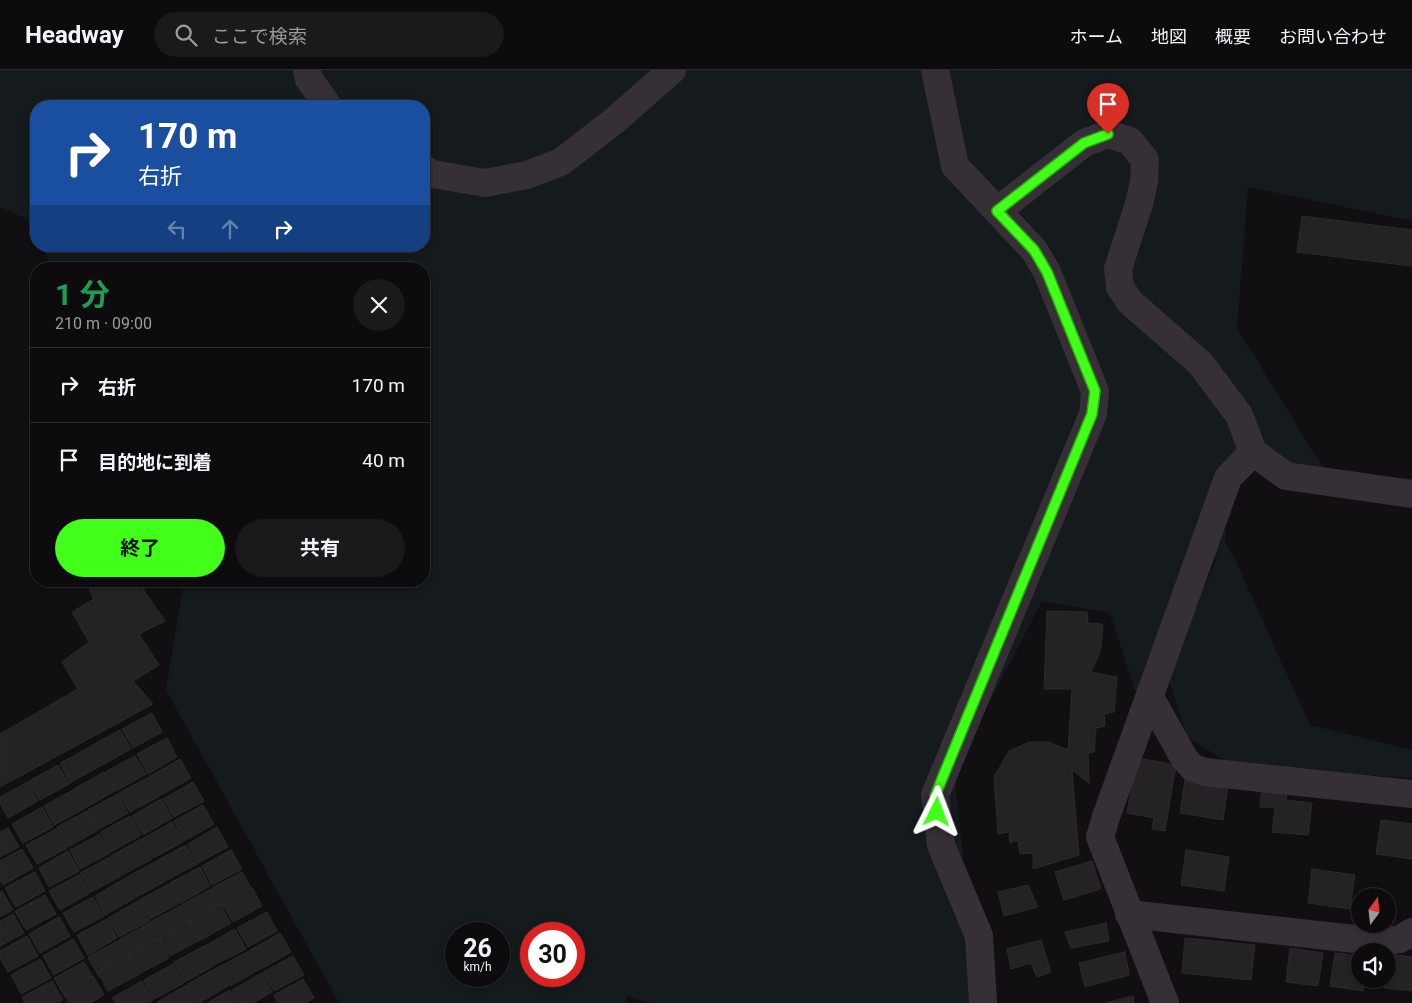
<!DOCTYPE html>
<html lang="ja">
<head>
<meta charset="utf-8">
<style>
  :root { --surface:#0d0b0d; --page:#1b191b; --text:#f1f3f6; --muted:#9a9b9d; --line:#2d2b2e; --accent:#41ff19 }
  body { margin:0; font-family:Roboto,"Noto Sans JP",sans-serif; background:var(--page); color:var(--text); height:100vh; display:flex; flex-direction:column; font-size:19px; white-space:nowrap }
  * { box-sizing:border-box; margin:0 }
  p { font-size:16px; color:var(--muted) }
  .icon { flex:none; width:28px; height:28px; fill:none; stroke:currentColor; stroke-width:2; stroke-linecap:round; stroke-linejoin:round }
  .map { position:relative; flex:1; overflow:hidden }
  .sheet { position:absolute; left:30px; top:192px; width:400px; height:325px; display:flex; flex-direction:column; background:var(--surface); border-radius:20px; box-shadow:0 2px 8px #0003,0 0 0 1px var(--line) }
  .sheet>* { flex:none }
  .banner { position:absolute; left:30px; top:30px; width:400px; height:152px; border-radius:20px; box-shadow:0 2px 8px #0003,0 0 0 1px var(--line); background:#1a4fa0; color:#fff; overflow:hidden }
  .needle { width:32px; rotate:15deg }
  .controls { position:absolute; left:1351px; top:818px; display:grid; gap:10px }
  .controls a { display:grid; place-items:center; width:45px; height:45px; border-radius:50%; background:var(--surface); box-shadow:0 2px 8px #0003,0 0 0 1px var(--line); font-size:25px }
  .speed { position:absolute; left:445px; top:852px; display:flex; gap:10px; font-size:25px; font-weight:700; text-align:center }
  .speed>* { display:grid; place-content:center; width:65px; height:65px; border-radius:50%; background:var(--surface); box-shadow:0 2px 8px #0003,0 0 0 1px var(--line); line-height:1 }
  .speed small { font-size:12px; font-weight:400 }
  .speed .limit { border:8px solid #d22; background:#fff; color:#111 }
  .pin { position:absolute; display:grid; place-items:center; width:42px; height:42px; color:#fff; margin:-51px -21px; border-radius:50% 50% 50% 0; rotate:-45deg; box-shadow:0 0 5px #0007 }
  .pin .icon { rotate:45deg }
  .me { position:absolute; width:55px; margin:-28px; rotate:3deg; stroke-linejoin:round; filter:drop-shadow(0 0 4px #0008) }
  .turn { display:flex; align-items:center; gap:18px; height:105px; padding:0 25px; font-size:22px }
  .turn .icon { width:65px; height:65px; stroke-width:2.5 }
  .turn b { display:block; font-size:35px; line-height:42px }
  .lanes { display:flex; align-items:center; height:48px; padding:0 25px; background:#0003; justify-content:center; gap:25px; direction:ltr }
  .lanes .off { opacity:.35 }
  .round { display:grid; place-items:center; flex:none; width:52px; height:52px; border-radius:26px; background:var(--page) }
  .headline { display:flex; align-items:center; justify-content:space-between; height:85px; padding:0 25px }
  h1 { font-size:30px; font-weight:700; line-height:38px; color:#1e9e55 }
  .button { display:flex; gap:10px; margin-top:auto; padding:10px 25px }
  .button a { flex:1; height:58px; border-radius:30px; background:var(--accent); color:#111; font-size:20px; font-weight:700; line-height:58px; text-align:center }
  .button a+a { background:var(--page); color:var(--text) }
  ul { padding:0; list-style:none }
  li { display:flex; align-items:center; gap:15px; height:75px; padding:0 25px; border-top:1px solid var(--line) }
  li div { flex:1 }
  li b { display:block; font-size:19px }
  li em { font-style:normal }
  header { display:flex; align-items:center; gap:30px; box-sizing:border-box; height:70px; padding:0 25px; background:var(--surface); border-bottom:1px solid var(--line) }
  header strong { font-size:24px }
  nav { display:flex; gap:28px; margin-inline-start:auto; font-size:18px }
  .search { width:350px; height:45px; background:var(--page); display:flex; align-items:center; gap:12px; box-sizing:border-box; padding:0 18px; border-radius:28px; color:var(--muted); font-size:19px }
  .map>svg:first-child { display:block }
  .green { fill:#151a1c; fill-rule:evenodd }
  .building { fill:#252225; stroke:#2d292d }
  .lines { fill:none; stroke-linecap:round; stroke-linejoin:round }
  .minor { stroke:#363036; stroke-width:28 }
  .tertiary { stroke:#363036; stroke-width:28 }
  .route-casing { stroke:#2aa610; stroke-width:12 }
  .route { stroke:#41ff19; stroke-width:9 }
</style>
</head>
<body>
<header>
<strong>Headway</strong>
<div class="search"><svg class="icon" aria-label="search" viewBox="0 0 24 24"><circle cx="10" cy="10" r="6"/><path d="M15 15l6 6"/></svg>ここで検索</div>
<nav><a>ホーム</a><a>地図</a><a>概要</a><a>お問い合わせ</a></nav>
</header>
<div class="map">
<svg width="1412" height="933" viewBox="0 0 1412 933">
  <rect width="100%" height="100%" fill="#110f11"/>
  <!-- green -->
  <path class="green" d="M0 0H998L999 5V0H1412V151L1248 117 1237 258 1327 404 1227 388 1225 471 1235 489 1310 655 1412 680V708L1234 696 1187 667 1166 601 1221 479 1137 627 1110 543 1042 531 954 701 978 933H650L627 926 625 933H339L166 620 183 518 182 511H424V199H49L45 176H424V36H36V153L0 137ZM456 864H499V906H456ZM531 864H574V906H531Z"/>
  <!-- building -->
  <g class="building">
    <path d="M1302 146 1412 160 1411 196 1297 182Z"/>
    <path d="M85 511H158L143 519 165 551 139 564 159 595 133 611 153 634 0 717V664L78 619 62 592 89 572 72 542 94 529Z"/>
    <path d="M1047 541 1087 542 1088 553 1102 554 1103 558 1100 582 1091 602 1117 607 1114 642 1104 644 1105 656 1096 658 1094 682 1088 683 1089 713 1072 700 1079 785 1033 799V783L1020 784 1018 770 1010 773 1009 762 998 764 994 707 1009 681 1030 672H1048L1068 680 1072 619H1044Z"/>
    <path d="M152 643 162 662 133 678 122 659Z"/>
    <path d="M120 660 131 679 101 696 91 676Z"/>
    <path d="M167 668 177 687 148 704 137 684Z"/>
    <path d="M90 677 100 696 70 713 60 693Z"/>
    <path d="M135 686 146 704 116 721 105 702Z"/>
    <path d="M1137 688 1176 695 1165 761 1152 759 1154 748 1127 743Z"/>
    <path d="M180 689 191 708 161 725 150 706Z"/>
    <path d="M58 695 69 714 40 730 29 711Z"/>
    <path d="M104 702 115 721 85 738 74 719Z"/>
    <path d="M149 707 160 726 130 742 119 723Z"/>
    <path d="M1185 710 1228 716 1223 750 1180 743Z"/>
    <path d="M28 712 38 731 8 748 0 733V727Z"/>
    <path d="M193 712 204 731 174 747 163 729Z"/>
    <path d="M1262 716 1287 719 1286 730 1312 733 1308 765 1272 762 1275 738 1260 737Z"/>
    <path d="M73 720 84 739 54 755 44 736Z"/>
    <path d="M118 724 128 743 99 759 88 740Z"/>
    <path d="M161 729 172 748 143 765 132 746Z"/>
    <path d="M203 735 214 754 184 771 174 751Z"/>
    <path d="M42 737 53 757 23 773 12 754Z"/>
    <path d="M87 741 98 760 68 777 57 757Z"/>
    <path d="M130 746 141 765 111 782 101 762Z"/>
    <path d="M1381 750 1412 754V789L1376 784Z"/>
    <path d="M172 752 183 772 153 788 142 769Z"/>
    <path d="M217 757 228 777 198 793 188 774Z"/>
    <path d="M8 758 19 777 0 787V762Z"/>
    <path d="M56 759 67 778 37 794 26 775Z"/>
    <path d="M100 764 110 783 80 799 70 780Z"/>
    <path d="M141 769 152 789 122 805 111 786Z"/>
    <path d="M186 775 197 794 167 810 156 791Z"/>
    <path d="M22 779 33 798 3 815 0 810V791Z"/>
    <path d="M231 780 242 799 212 815 202 796Z"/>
    <path d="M1186 780 1229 787 1224 821 1181 815Z"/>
    <path d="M68 781 79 801 49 817 39 798Z"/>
    <path d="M110 787 121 806 91 822 80 803Z"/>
    <path d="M1092 791 1101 819 1064 830 1055 802Z"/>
    <path d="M155 792 166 811 136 827 125 808Z"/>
    <path d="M200 797 210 816 181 833 170 813Z"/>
    <path d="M1312 799 1355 805 1350 839 1308 833Z"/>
    <path d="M35 802 45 821 16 837 5 818Z"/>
    <path d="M242 802 253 821 223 837 212 818Z"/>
    <path d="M79 805 90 823 60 840 49 821Z"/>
    <path d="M124 809 135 828 105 845 95 826Z"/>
    <path d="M169 814 180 833 150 849 139 830Z"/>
    <path d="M1028 815 1038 837 1004 846 998 822Z"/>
    <path d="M252 817 262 836 233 852 222 833Z"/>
    <path d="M211 819 222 838 192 855 181 835Z"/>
    <path d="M2 821 13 840 0 847V823Z"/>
    <path d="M45 825 56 844 26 860 15 841Z"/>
    <path d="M93 827 104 846 74 862 63 843Z"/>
    <path d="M138 831 149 851 119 867 108 848Z"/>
    <path d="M220 834 231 853 201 870 191 850Z"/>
    <path d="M180 836 191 855 161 871 150 852Z"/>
    <path d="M267 842 277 861 248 877 237 858Z"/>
    <path d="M13 844 24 863 0 876V851Z"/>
    <path d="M59 847 70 866 40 883 29 864Z"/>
    <path d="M107 849 117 868 88 885 77 865Z"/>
    <path d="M189 851 200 870 170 886 160 867Z"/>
    <path d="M149 853 160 873 130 889 119 870Z"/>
    <path d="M1106 853 1109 871 1071 878 1065 862Z"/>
    <path d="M235 859 246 879 216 894 205 876Z"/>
    <path d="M280 863 291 882 261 899 250 880Z"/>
    <path d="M27 866 38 886 8 902 0 888V881Z"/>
    <path d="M159 868 169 888 139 904 129 885Z"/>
    <path d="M1185 868 1255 875 1251 910 1182 903Z"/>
    <path d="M73 869 84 888 54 905 43 886Z"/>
    <path d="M1041 870 1051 902 1037 907 1031 893 1011 899 1007 879Z"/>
    <path d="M118 871 129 890 99 907 88 887Z"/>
    <path d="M204 876 215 895 185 912 174 892Z"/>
    <path d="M1290 878 1323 883 1318 916 1286 912Z"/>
    <path d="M249 881 260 899 230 916 219 897Z"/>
    <path d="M1125 882 1129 905 1085 917 1079 893Z"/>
    <path d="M1335 883 1360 886V909H1365L1363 921 1330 916Z"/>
    <path d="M1389 884 1412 887V921L1384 918 1385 909H1388Z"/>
    <path d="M128 886 138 905 108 921 98 902Z"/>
    <path d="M293 886 304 905 274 921 263 902Z"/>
    <path d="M40 889 51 908 21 924 11 905Z"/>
    <path d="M84 892 95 910 65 927 54 908Z"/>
    <path d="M173 894 184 913 154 929 144 910Z"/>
    <path d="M218 897 228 916 199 933 188 914Z"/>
    <path d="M262 903 272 922 253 933H239L232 920Z"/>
    <path d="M93 906 104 925 90 933H69L64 923Z"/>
    <path d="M303 909 314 928 305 933H278L274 925Z"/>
    <path d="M52 911 63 930 57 933H25L22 927Z"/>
    <path d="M142 911 153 930 148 933H116L112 928Z"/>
    <path d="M187 915 197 933H158L157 932Z"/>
    <path d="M230 920 238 933H207Z"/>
    <path d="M1133 926 1134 933H1105Z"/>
  </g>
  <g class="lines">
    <!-- minor -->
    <g class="minor">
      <path d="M307 0 309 9 328 36"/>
      <path d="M935 0 955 96 1034 180 1047 202 1095 321 1093 344 935 725 941 775 979 866 983 933"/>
      <path d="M424 99 433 104 485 113 527 105 561 92 614 51 672 0"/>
      <path d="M1150 627 1184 688 1193 698 1205 702 1412 724"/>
      <path d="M1129 844 1382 872 1400 869 1412 862"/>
      <path d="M1165 933 1100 767 1106 747 1228 408 1253 382"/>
    </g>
    <!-- tertiary -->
    <path class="tertiary" d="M997 141 1084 73 1108 64 1130 71 1145 90 1144 112 1139 134 1118 199 1120 217 1130 232 1200 293 1239 345 1253 382 1286 406 1412 424"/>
  </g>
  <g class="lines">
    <!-- route casing -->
    <g class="route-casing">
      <path id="route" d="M937 742 935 726 1092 344 1095 321 1047 202 1034 180 997 141 1084 73 1108 64"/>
    </g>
    <!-- route -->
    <use href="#route" class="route"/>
  </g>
</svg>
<div class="controls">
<a><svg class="needle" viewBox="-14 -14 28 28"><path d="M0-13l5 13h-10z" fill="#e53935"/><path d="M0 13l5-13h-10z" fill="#9a9b9d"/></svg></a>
<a><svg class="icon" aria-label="sound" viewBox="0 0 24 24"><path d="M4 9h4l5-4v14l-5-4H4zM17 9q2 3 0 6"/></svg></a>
</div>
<div class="speed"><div>26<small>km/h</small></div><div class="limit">30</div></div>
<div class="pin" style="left:1108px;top:64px;background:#d93025"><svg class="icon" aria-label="arrive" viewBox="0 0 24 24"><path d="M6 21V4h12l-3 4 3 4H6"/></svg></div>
<svg class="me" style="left:937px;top:742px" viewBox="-20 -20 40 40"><path d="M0-17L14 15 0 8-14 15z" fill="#41ff19" stroke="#fff" stroke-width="4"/></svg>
<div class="banner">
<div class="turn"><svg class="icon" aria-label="right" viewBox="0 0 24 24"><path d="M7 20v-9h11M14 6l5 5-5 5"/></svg><div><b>170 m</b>右折</div></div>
<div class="lanes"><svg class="icon off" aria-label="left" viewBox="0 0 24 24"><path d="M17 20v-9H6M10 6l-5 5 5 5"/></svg><svg class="icon off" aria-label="ahead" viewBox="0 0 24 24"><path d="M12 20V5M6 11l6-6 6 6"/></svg><svg class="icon" aria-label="right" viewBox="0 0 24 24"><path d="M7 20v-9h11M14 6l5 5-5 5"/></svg></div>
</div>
<section class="sheet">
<div class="headline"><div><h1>1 分</h1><p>210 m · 09:00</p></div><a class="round"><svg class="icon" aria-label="close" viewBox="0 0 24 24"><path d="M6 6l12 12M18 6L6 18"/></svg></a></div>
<ul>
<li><svg class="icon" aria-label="right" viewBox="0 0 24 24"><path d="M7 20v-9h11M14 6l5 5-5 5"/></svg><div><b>右折</b></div><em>170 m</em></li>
<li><svg class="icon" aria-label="arrive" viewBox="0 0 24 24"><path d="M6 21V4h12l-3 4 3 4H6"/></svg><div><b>目的地に到着</b></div><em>40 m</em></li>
</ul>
<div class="button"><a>終了</a><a>共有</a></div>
</section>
</div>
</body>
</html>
